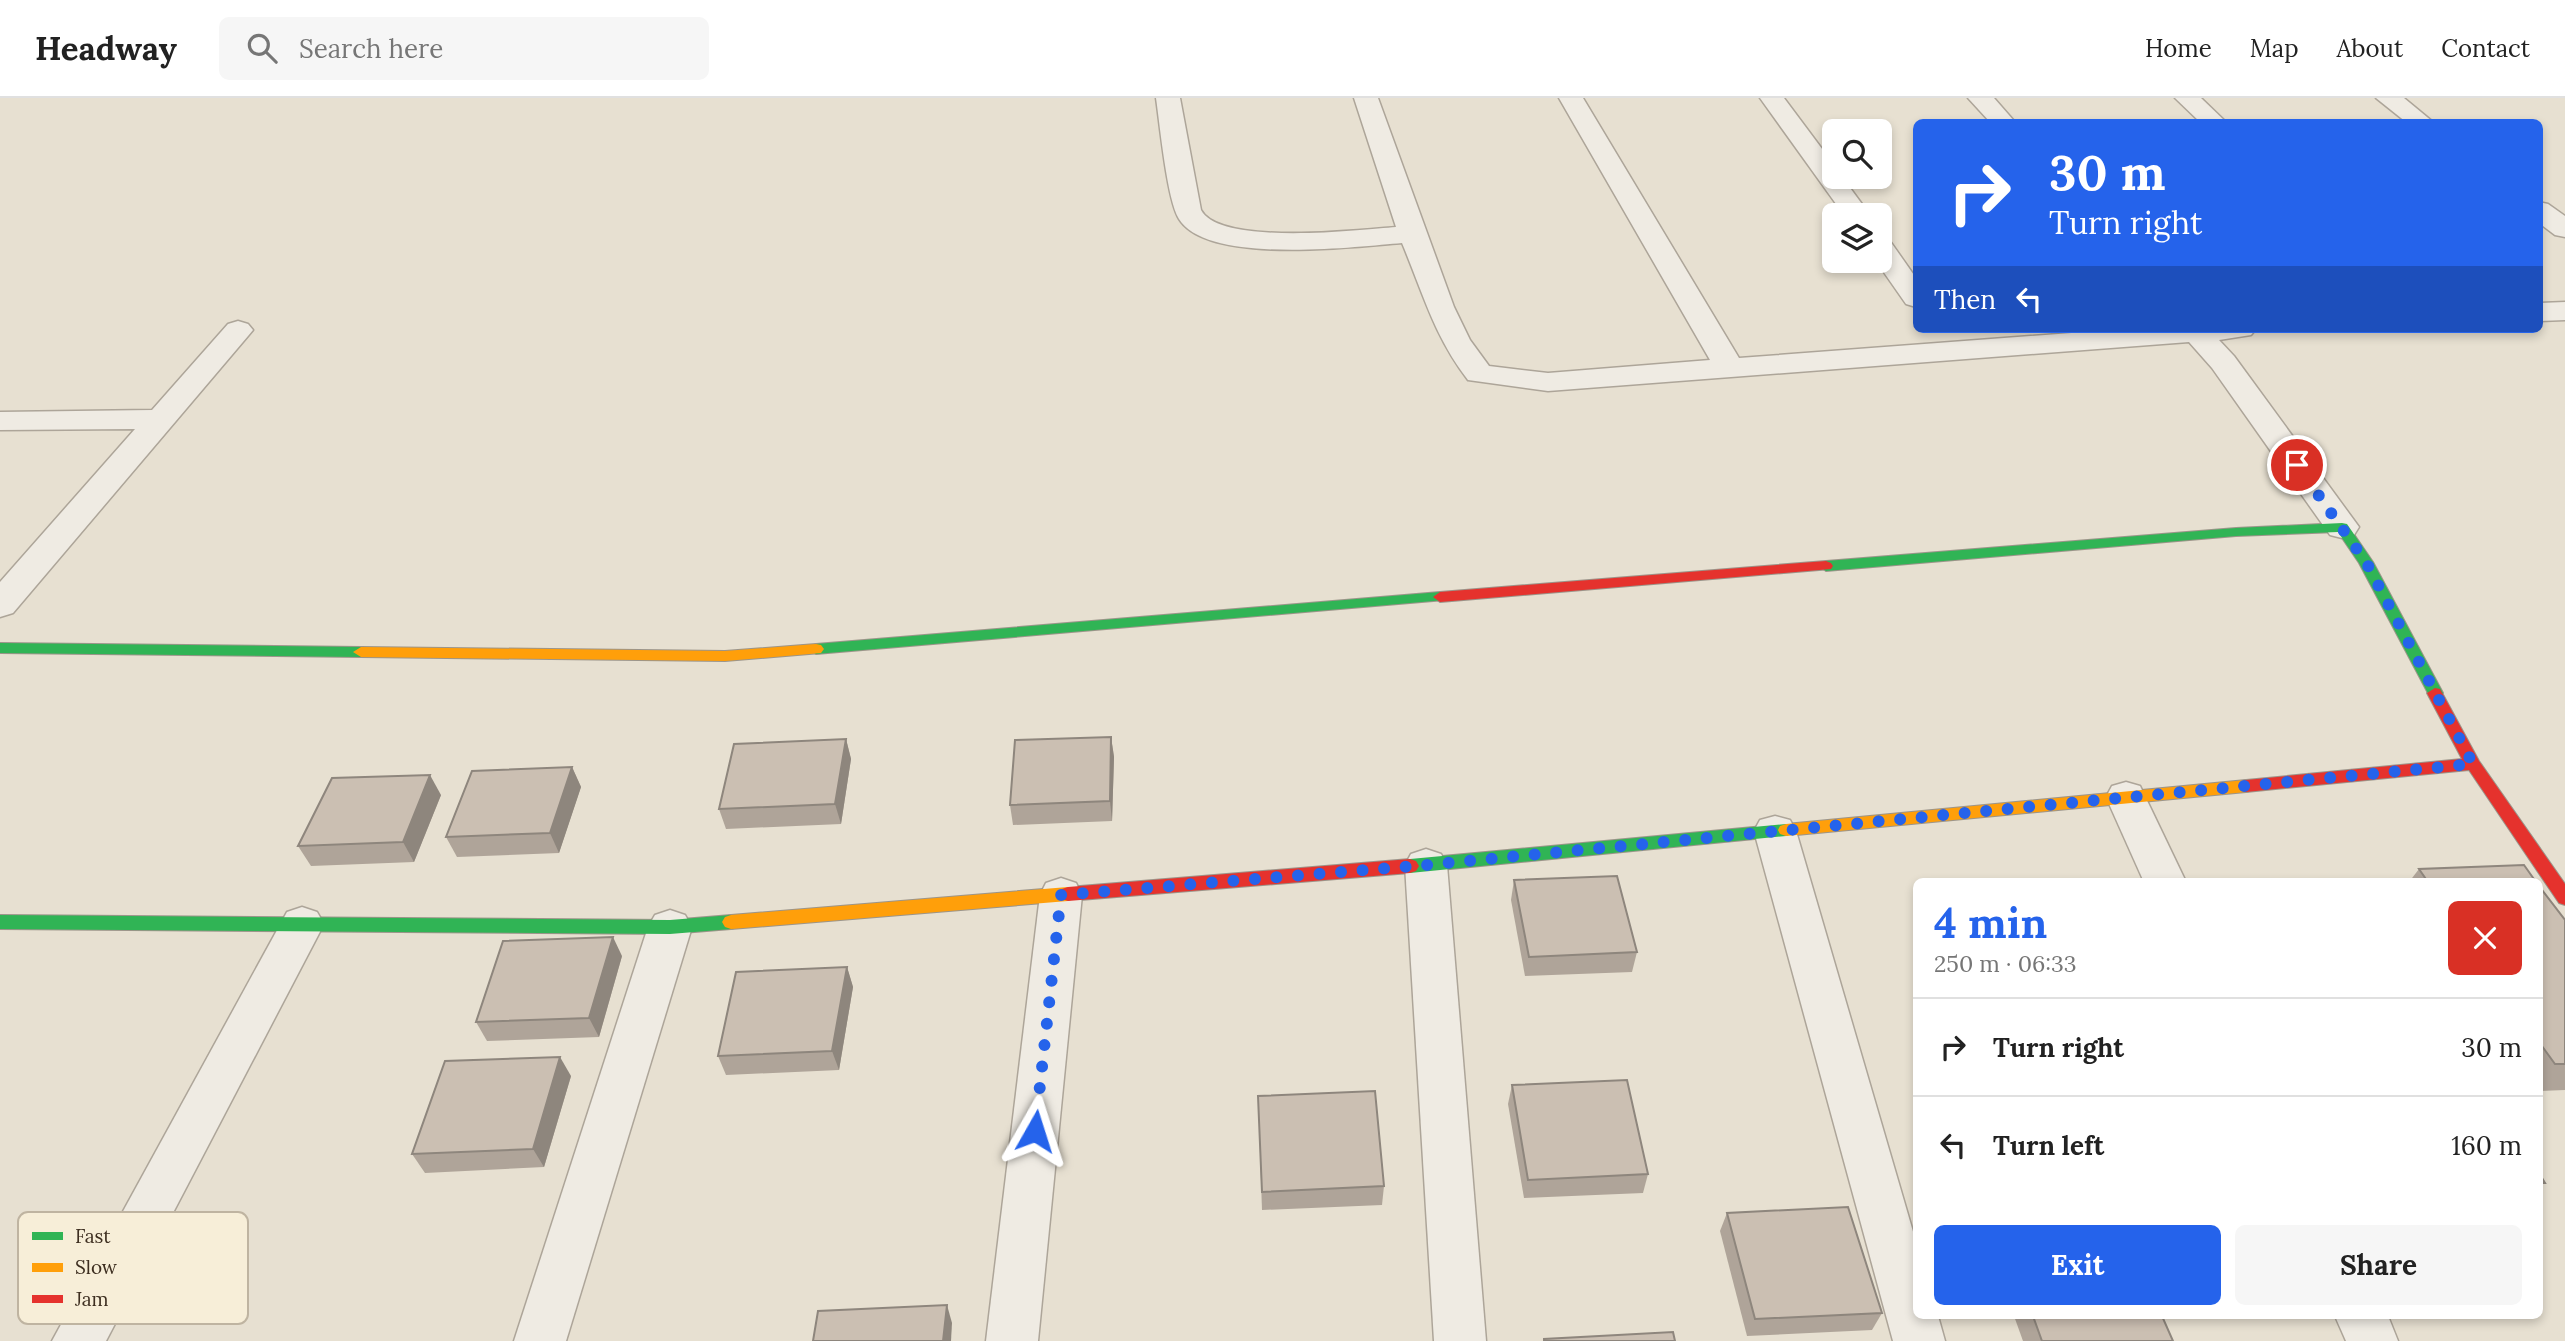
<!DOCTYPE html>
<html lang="en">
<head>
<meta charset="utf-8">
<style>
  :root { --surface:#fff; --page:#f6f6f6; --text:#222; --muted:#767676; --line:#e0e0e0; --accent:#2563eb }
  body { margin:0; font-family:Lora,serif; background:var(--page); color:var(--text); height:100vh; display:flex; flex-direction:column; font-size:26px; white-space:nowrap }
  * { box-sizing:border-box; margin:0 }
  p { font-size:23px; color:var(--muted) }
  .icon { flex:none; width:38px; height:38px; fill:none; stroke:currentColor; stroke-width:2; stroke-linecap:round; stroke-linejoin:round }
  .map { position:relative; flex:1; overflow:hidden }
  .sheet { position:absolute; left:1913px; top:780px; width:630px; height:441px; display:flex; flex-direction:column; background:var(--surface); border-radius:10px; box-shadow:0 4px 10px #0003 }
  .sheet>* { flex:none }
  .hud { position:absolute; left:1913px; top:21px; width:630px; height:214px; border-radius:10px; box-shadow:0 4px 10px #0003; background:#2563eb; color:#fff; overflow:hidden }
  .tools { position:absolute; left:1822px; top:21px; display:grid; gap:14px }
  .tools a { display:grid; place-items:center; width:70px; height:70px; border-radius:10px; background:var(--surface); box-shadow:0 4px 10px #0003; font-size:35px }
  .pin { position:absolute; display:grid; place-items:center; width:60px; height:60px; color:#fff; margin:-30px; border:4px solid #fff; border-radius:50%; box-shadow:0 2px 7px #0007 }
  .me { position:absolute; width:77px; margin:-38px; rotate:6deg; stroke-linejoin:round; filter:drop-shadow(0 0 5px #0008) }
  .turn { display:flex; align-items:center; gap:24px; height:147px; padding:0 21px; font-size:32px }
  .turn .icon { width:91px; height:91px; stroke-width:2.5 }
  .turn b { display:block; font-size:49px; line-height:60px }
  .then { display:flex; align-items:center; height:66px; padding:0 21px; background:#0003; gap:14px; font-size:26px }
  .round { display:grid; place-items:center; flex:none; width:74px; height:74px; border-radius:10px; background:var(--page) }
  .summary { display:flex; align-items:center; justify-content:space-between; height:119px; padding:0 21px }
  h1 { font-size:42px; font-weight:700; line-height:52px; color:var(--accent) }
  .action { display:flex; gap:14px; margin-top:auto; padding:14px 21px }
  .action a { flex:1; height:80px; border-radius:10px; background:var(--accent); color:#fff; font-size:28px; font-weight:700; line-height:80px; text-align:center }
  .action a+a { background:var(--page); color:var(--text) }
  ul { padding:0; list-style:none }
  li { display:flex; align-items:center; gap:21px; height:98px; padding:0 21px; border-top:2px solid var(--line) }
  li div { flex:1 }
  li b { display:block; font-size:26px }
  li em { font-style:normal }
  header { display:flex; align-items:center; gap:42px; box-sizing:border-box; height:98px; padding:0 35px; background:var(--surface); border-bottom:2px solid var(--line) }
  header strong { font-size:33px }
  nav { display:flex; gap:38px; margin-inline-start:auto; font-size:24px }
  .search { width:490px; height:63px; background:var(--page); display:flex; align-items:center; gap:18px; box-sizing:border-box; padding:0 24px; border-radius:10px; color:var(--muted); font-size:26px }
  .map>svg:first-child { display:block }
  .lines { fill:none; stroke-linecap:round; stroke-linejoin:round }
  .street-casing { stroke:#ada599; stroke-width:3 }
  .fast-casing { stroke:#9c958a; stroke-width:2 }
  .slow-casing { stroke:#9c958a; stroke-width:2 }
  .jam-casing { stroke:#9c958a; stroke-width:2 }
  .street { fill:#efebe3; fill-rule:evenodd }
  .fast { fill:#30b455; fill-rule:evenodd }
  .slow { fill:#ff9f0a; fill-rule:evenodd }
  .jam { fill:#e5322d; fill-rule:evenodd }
  .wall { fill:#afa499 }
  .shaded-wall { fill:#8e867d }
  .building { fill:#cbbfb2; stroke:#8e867d; stroke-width:2 }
  .route { stroke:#2563eb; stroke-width:12; stroke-dasharray:0 21.6 }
  .key { fill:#f7eed8; stroke:#bfb4a1; stroke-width:2 }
  .key-label { font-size:19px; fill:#3d2e20 }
</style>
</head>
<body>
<header>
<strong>Headway</strong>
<div class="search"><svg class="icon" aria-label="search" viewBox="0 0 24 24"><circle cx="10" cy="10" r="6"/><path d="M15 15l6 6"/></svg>Search here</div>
<nav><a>Home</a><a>Map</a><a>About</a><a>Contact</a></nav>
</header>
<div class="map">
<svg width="2565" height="1243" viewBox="0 0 2565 1243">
  <rect width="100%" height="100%" fill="#e7e0d1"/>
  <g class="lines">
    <!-- street casing -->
    <g class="street-casing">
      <g id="street">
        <path d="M1156 0H1180L1201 112C1220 148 1359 132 1396 129L1354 0H1378L1454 209 1470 242 1489 268 1548 275 1710 262 1559 0H1583L1739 260 2124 231H2256L2251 237 2219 242 2234 258 2359 429 2354 437 2342 440 2330 437 2212 270 2189 244 1548 293 1468 282C1434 238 1423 195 1402 145 1354 149 1207 167 1179 121 1167 102 1160 27 1156 0Z"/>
        <path d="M1760 0H1784L1834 67V79H1842L1870 117H1844Z"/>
        <path d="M1968 0H1994L2015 24H1990Z"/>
        <path d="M2175 0H2201L2226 24H2200Z"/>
        <path d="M2376 0H2404L2433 24H2406Z"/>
        <path d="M2539 104 2548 106 2565 118V139L2555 137 2539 125Z"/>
        <path d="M1880 141 1890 143 1916 180V209L1906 206 1876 163H1880Z"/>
        <path d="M2565 204V222L2539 223V205Z"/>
        <path d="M238 223 248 226 253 232 248 238 13 515 0 519V484L135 331 0 332V314L152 312 228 226Z"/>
        <path d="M2126 684 2140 688 2186 784H2144L2106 699 2112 688Z"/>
        <path d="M1775 718 1790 722 1796 733 1916 1144V1218H1938L1945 1243H1893L1754 733 1760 722Z"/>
        <path d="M1426 751 1441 756 1447 767 1486 1243H1434L1405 767 1411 756Z"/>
        <path d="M1061 780 1076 785 1082 797 1038 1243H986L1040 797 1046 785Z"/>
        <path d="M302 809 317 814 324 826 106 1243H52L287 814Z"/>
        <path d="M670 812 685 817 692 829 566 1243H514L648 829 655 817Z"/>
        <path d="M2335 1218H2388L2398 1243H2346Z"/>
      </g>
    </g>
    <!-- fast casing -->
    <g class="fast-casing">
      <g id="fast">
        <path d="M2342 425 2347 426 2373 464 2443 595 2440 599H2430L2359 465 2338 434 2236 438 1826 473 1819 468 1826 463 2236 430Z"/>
        <path d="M1440 494 1447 499 1445 502 816 556 808 551 816 546Z"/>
        <path d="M0 545 361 549 369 554 361 559 0 555Z"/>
        <path d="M1786 726 1792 728 1794 732 1792 736 1786 738 1410 775 1404 773 1401 768 1404 763 1410 761Z"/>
        <path d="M0 817 670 822 731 817 737 819 740 824 737 829 731 831 670 836 0 831Z"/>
      </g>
    </g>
    <!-- slow casing -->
    <g class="slow-casing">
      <g id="slow">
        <path d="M816 546 821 547 824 551 821 555 725 563 361 559 353 554 361 549 725 553Z"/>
        <path d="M2246 682 2252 684 2254 688 2252 692 2246 694 1786 738 1780 736 1778 732 1780 728 1786 726Z"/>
        <path d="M1068 789 1074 791 1077 796 1074 801 1068 803 731 831 725 829 722 824 725 819 731 817Z"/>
      </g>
    </g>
    <!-- jam casing -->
    <g class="jam-casing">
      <g id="jam">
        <path d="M1826 463 1831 465 1833 468 1831 471 1440 504 1433 499 1440 494Z"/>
        <path d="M2435 590 2440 591 2479 663 2565 786V807L2559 805 2469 672 2246 694 2240 692 2238 688 2240 684 2246 682 2462 661 2427 595Z"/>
        <path d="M1410 761 1416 763 1419 768 1416 773 1410 775 1068 803 1062 801 1059 796 1062 791 1068 789Z"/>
      </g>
    </g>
    <!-- street -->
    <use href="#street" class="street"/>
    <!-- fast -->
    <use href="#fast" class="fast"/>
    <!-- slow -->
    <use href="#slow" class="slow"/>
    <!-- jam -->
    <use href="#jam" class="jam"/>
  </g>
  <!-- wall -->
  <g class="wall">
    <path d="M1111 639 1114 659 1112 723 1013 727 1010 707Z"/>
    <path d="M846 641 851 661 841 726 726 731 719 711Z"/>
    <path d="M572 669 581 689 559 755 457 759 446 739Z"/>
    <path d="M441 697 414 764 311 768 298 748Z"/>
    <path d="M2419 771 2536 784H2409Z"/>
    <path d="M1514 782 1637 854 1632 874 1525 878 1511 802Z"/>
    <path d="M2539 788 2565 822V992L2539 993Z"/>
    <path d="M622 858 599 939 487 943 476 924Z"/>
    <path d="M847 869 853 889 839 972 726 977 718 958Z"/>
    <path d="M571 978 544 1069 425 1075 412 1056Z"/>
    <path d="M1512 987 1648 1076 1643 1095 1524 1100 1508 1006Z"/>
    <path d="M1258 998 1384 1088 1382 1107 1262 1112Z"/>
    <path d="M1727 1115 1882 1215 1872 1232 1747 1238 1720 1133Z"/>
    <path d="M2014 1218H2162L2173 1243H2023Z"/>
  </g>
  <!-- shaded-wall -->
  <g class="shaded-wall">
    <path d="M1111 639 1114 659 1112 723 1110 703Z"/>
    <path d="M846 641 851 661 841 726 835 706Z"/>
    <path d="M572 669 581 689 559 755 550 735Z"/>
    <path d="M430 677 441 697 414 764 403 744Z"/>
    <path d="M613 839 622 858 599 939 589 920Z"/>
    <path d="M847 869 853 889 839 972 832 953Z"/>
    <path d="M560 959 571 978 544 1069 533 1051Z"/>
    <path d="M947 1207 952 1225 951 1243H943Z"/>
  </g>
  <!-- building -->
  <g class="building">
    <path d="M1111 639 1110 703 1010 707 1015 642Z"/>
    <path d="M846 641 835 706 719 711 734 646Z"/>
    <path d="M572 669 550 735 446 739 472 673Z"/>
    <path d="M430 677 403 744 298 748 332 680Z"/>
    <path d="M2524 767 2536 784H2428L2419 771Z"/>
    <path d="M1617 778 1637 854 1529 859 1514 782Z"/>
    <path d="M2539 788 2565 822V966H2555L2539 944Z"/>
    <path d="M613 839 589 920 476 924 503 843Z"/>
    <path d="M847 869 832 953 718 958 736 874Z"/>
    <path d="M560 959 533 1051 412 1056 445 963Z"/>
    <path d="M1627 982 1648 1076 1528 1082 1512 987Z"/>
    <path d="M1375 993 1384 1088 1262 1094 1258 998Z"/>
    <path d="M2539 1075 2545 1085H2539Z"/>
    <path d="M1848 1109 1882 1215 1755 1221 1727 1115Z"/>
    <path d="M947 1207 943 1243H813L818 1213Z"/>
    <path d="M2033 1218H2162L2173 1243H2042Z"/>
    <path d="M1673 1234 1675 1243H1544V1241Z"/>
  </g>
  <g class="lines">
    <!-- route -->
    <path class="route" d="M1035 1033 1061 797 1426 767 2473 666 2366 464 2297 367"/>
  </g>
  <!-- legend -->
  <rect x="18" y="1114" width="230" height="112" rx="10" class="key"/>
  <rect x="32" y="1134" width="31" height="8" fill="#30b455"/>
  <rect x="32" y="1165" width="31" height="9" fill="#ff9f0a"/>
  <rect x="32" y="1197" width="31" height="8" fill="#e5322d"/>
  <g class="key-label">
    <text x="75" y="1145">Fast</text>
    <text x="75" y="1176">Slow</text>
    <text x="75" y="1208">Jam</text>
  </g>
</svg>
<div class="tools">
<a><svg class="icon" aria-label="search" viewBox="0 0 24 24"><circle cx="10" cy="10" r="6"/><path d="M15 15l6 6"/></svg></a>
<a><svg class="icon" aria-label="layers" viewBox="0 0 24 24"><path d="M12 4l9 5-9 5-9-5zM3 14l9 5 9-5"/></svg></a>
</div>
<div class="pin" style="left:2297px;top:367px;background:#d93025"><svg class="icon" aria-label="arrive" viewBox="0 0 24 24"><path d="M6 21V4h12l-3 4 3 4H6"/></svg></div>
<svg class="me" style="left:1035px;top:1033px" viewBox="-20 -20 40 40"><path d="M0-17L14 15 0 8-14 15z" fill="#2563eb" stroke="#fff" stroke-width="4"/></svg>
<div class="hud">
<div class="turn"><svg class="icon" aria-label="right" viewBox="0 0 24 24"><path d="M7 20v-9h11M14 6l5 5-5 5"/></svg><div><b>30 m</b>Turn right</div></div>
<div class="then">Then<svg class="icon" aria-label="left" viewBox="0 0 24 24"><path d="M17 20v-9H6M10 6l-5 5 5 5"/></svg></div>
</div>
<section class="sheet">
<div class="summary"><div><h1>4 min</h1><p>250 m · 06:33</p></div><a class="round" style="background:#d93025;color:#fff"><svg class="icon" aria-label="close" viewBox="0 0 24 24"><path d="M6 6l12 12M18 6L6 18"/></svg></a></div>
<ul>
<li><svg class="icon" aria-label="right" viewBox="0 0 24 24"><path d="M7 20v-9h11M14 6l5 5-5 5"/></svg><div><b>Turn right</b></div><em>30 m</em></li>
<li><svg class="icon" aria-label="left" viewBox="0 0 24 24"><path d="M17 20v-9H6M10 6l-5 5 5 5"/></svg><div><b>Turn left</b></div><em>160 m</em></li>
</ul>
<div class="action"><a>Exit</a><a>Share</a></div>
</section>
</div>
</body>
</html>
